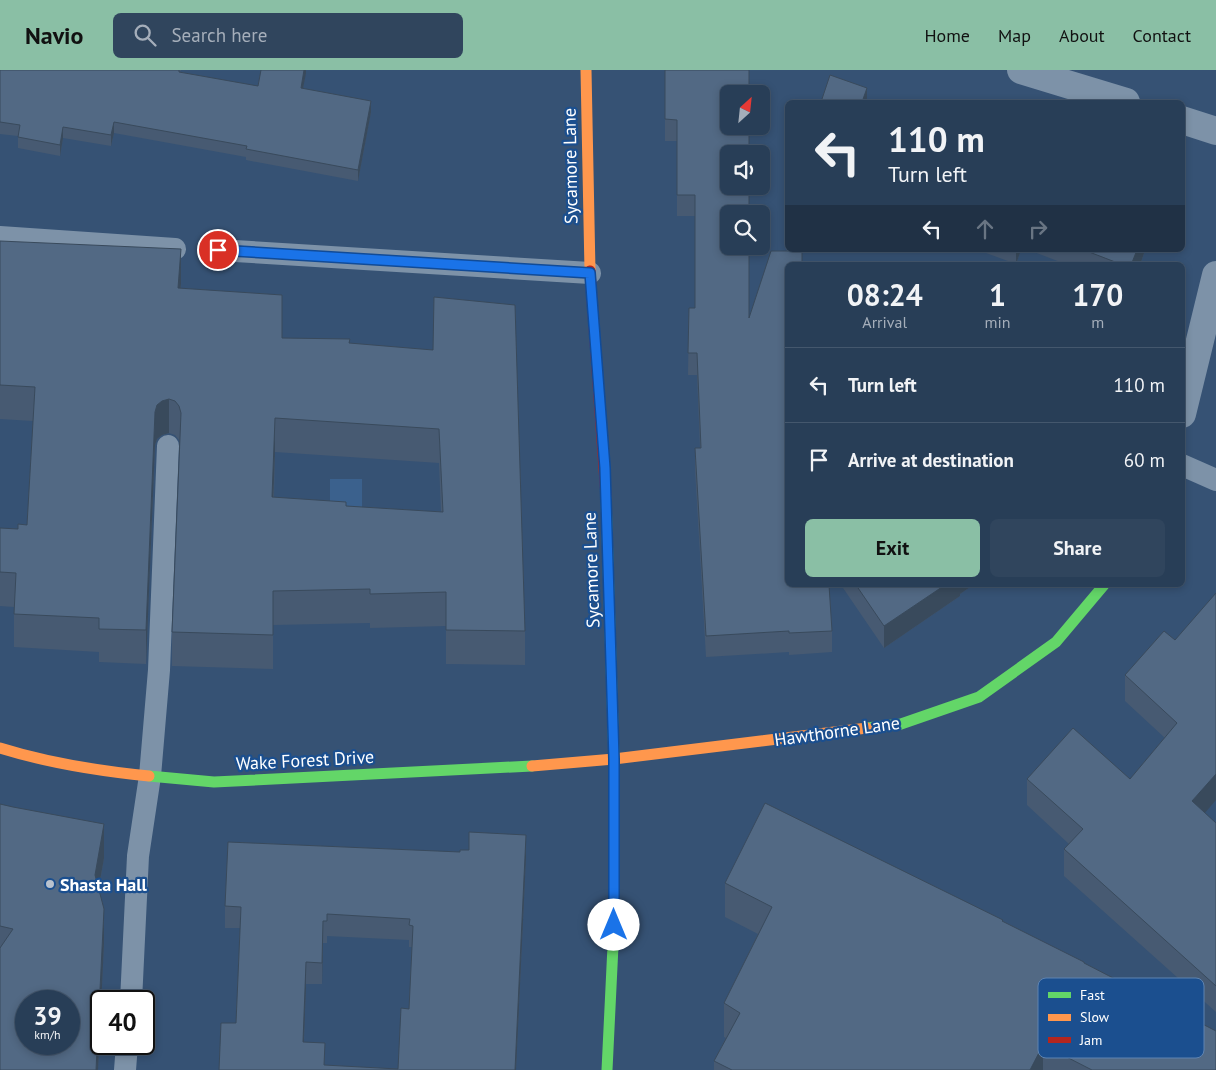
<!DOCTYPE html>
<html lang="en">
<head>
<meta charset="utf-8">
<style>
  :root { --surface:#283e57; --page:#30455d; --text:#f1f3f6; --muted:#a5aeba; --line:#44576d; --accent:#8abfa5 }
  body { margin:0; font-family:"PT Sans",sans-serif; background:var(--page); color:var(--text); height:100vh; display:flex; flex-direction:column; font-size:19px; white-space:nowrap }
  * { box-sizing:border-box; margin:0 }
  p { font-size:16px; color:var(--muted) }
  .icon { flex:none; width:28px; height:28px; fill:none; stroke:currentColor; stroke-width:2; stroke-linecap:round; stroke-linejoin:round }
  .map { position:relative; flex:1; overflow:hidden }
  .drawer { position:absolute; left:785px; top:192px; width:400px; height:325px; display:flex; flex-direction:column; background:var(--surface); border-radius:8px; box-shadow:0 2px 8px #0003,0 0 0 1px var(--line) }
  .drawer>* { flex:none }
  .hud { position:absolute; left:785px; top:30px; width:400px; height:152px; border-radius:8px; box-shadow:0 2px 8px #0003,0 0 0 1px var(--line); background:#283e57; color:var(--text); overflow:hidden }
  .needle { width:32px; rotate:27deg }
  .tools { position:absolute; left:720px; top:15px; display:grid; gap:10px }
  .tools a { display:grid; place-items:center; width:50px; height:50px; border-radius:8px; background:var(--surface); box-shadow:0 2px 8px #0003,0 0 0 1px var(--line); font-size:25px }
  .speed { position:absolute; left:15px; top:920px; display:flex; gap:10px; font-size:25px; font-weight:700; text-align:center }
  .speed>* { display:grid; place-content:center; width:65px; height:65px; border-radius:50%; background:var(--surface); box-shadow:0 2px 8px #0003,0 0 0 1px var(--line); line-height:1 }
  .speed small { font-size:12px; font-weight:400 }
  .speed .limit { border:2px solid #111; border-radius:8px; background:#fff; color:#111 }
  .pin { position:absolute; display:grid; place-items:center; width:42px; height:42px; color:#fff; margin:-21px; border:2px solid #fff; border-radius:50%; box-shadow:0 1px 5px #0007 }
  .me { position:absolute; width:55px; margin:-28px; rotate:0deg; stroke-linejoin:round; filter:drop-shadow(0 0 4px #0008) }
  .turn { display:flex; align-items:center; gap:18px; height:105px; padding:0 20px; font-size:22px }
  .turn .icon { width:65px; height:65px; stroke-width:2.5 }
  .turn b { display:block; font-size:35px; line-height:42px }
  .lanes { display:flex; align-items:center; height:48px; padding:0 20px; background:#0003; justify-content:center; gap:25px; direction:ltr }
  .lanes .off { opacity:.35 }
  .eta { display:flex; justify-content:space-evenly; align-items:center; height:85px; text-align:center }
  .eta b { font-size:30px; font-weight:700; line-height:35px }
  .button { display:flex; gap:10px; margin-top:auto; padding:10px 20px }
  .button a { flex:1; height:58px; border-radius:8px; background:var(--accent); color:#111; font-size:20px; font-weight:700; line-height:58px; text-align:center }
  .button a+a { background:var(--page); color:var(--text) }
  ul { padding:0; list-style:none }
  li { display:flex; align-items:center; gap:15px; height:75px; padding:0 20px; border-top:1px solid var(--line) }
  li div { flex:1 }
  li b { display:block; font-size:19px }
  li em { font-style:normal }
  header { display:flex; align-items:center; gap:30px; box-sizing:border-box; height:70px; padding:0 25px; background:var(--accent); color:#111 }
  header strong { font-size:24px }
  nav { display:flex; gap:28px; margin-inline-start:auto; font-size:18px }
  .search { width:350px; height:45px; background:var(--page); display:flex; align-items:center; gap:12px; box-sizing:border-box; padding:0 18px; border-radius:8px; color:var(--muted); font-size:19px }
  .map>svg:first-child { display:block }
  .water { fill:#3b618d }
  .lines { fill:none; stroke-linecap:round; stroke-linejoin:round }
  .lane { stroke:#7d92a8; stroke-width:22 }
  .street { stroke:#7d92a8; stroke-width:28 }
  .fast { stroke:#63d668; stroke-width:11 }
  .slow { stroke:#ff974d; stroke-width:11 }
  .jam { stroke:#b3261e; stroke-width:11 }
  .wall { fill:#475a72; fill-rule:evenodd }
  .shaded-wall { fill:#394a5c }
  .building { fill:#526984; stroke:#394a5c; fill-rule:evenodd }
  .route-casing { stroke:#114b97; stroke-width:12 }
  .route { stroke:#1a73e8; stroke-width:9 }
  .poi-dot { fill:#b9c2ce; stroke:#1b4f8f; stroke-width:2 }
  .labels { text-anchor:middle; dominant-baseline:central; stroke-width:4.5; stroke-linejoin:round; paint-order:stroke }
  .street-label { font-size:18px; fill:#fff; stroke:#1b4f8f }
  .poi-label { font-size:18px; font-weight:bold; fill:#fff; stroke:#1b4f8f; text-anchor:start }
  .key { fill:#1b4f8f; stroke:#5f84b1; stroke-width:1 }
  .key-label { font-size:14px; fill:#fff }
</style>
</head>
<body>
<header>
<strong>Navio</strong>
<div class="search"><svg class="icon" aria-label="search" viewBox="0 0 24 24"><circle cx="10" cy="10" r="6"/><path d="M15 15l6 6"/></svg>Search here</div>
<nav><a>Home</a><a>Map</a><a>About</a><a>Contact</a></nav>
</header>
<div class="map">
<svg width="1216" height="1000" viewBox="0 0 1216 1000">
  <rect width="100%" height="100%" fill="#365274"/>
  <!-- water -->
  <rect class="water" x="330" y="409" width="32" height="51"/>
  <g class="lines">
    <!-- lane -->
    <g class="lane">
      <path d="M0 167 175 179"/>
      <path d="M218 180 590 203"/>
      <path d="M1182 395 1216 410"/>
      <path d="M131 931 138 786 150 706 159 600 168 376"/>
      <path d="M125 1000 127 974"/>
    </g>
    <!-- street -->
    <g class="street">
      <path d="M1021 0 1126 32"/>
      <path d="M1182 50 1216 61"/>
      <path d="M1182 344 1216 205"/>
    </g>
    <!-- fast -->
    <g class="fast">
      <path d="M606 427 614 689V855L607 1000"/>
      <path d="M867 658 901 654 979 627 1056 572 1104 515"/>
      <path d="M149 706 214 712 532 696"/>
    </g>
    <!-- slow -->
    <g class="slow">
      <path d="M586 0 590 201"/>
      <path d="M0 678C48 693 99 701 149 706"/>
      <path d="M532 696 614 689 867 658"/>
    </g>
    <!-- jam -->
    <path class="jam" d="M590 201 606 427"/>
  </g>
  <!-- wall -->
  <g class="wall">
    <path d="M0 0H181L180 2 258 16 306 0 303 18 371 42 358 111 246 90V87L114 63 111 76 63 68 60 86 18 78V66L0 64Z"/>
    <path d="M665 0 749 247 788 195 832 561V582L789 585V582L706 587 695 399V378H700L697 305H688L689 238H695V146H677V71H665Z"/>
    <path d="M0 171 181 213V218L282 268 433 280 525 561V595L446 594V556L370 558V553L273 555V599L172 596V562L180 372 179 370 175 365 169 363 162 365 157 369 155 375 146 594 99 592V582L14 577V537L0 536V458L18 459 27 455 33 351 0 349ZM275 382 439 393 441 442 346 436 274 427Z"/>
    <path d="M978 180H1021L1016 194Z"/>
    <path d="M1029 180H1145L1140 195H1068Z"/>
    <path d="M841 515H973L960 524V526L884 578Z"/>
    <path d="M1164 561 1205 743 1216 753V942L1064 806V779L1069 774 1027 735V709H1130L1165 668 1125 631V605Z"/>
    <path d="M0 734 104 788 99 818 104 873 98 1000H0Z"/>
    <path d="M526 787 516 1000H219L236 953 240 858H225V836ZM327 866 409 870V877H412L409 939 398 999 325 995 304 972 306 914H322L323 873H327Z"/>
    <path d="M725 813 1003 851 1084 893 1216 1000H714V991L726 968 724 967V933L758 864 725 847Z"/>
  </g>
  <!-- shaded-wall -->
  <g class="shaded-wall">
    <path d="M304 0H306V3L301 29V18Z"/>
    <path d="M867 18V32H862Z"/>
    <path d="M371 31V42L358 111V100Z"/>
    <path d="M114 52V63L111 76V65Z"/>
    <path d="M63 57V68L60 86V75Z"/>
    <path d="M181 179V213L178 252V218Z"/>
    <path d="M1016 180H1021L1016 194Z"/>
    <path d="M1137 180H1145L1140 195H1131Z"/>
    <path d="M169 329V363L162 365 157 369 155 375 146 594V560L155 342 157 335 162 331Z"/>
    <path d="M275 348V382L272 461V427Z"/>
    <path d="M945 515H973L960 524V526L884 578V556Z"/>
    <path d="M1216 704V730L1192 758V731Z"/>
    <path d="M104 754V788L95 839V805Z"/>
    <path d="M526 765V787L516 1000H515Z"/>
    <path d="M104 839V873L98 1000H96Z"/>
    <path d="M323 851V873L322 914V893Z"/>
    <path d="M306 892V914L303 994V972Z"/>
    <path d="M1043 975V1000H1030Z"/>
  </g>
  <!-- building -->
  <g class="building">
    <path d="M0 0H179V2L258 16 261 0H304L301 18 371 31 358 100 246 79 247 76 114 52 111 65 63 57 60 75 18 67 20 55 0 52Z"/>
    <path d="M665 0H749V24H729V56H749V84H729V116H749V144H729V176H749V248L771 181H802V195H788V515H829L832 561 789 563V561L706 566 695 378H701L697 283H688L689 238H695V125H677V50L665 49Z"/>
    <path d="M830 5 867 18 862 32H821Z"/>
    <path d="M0 171 181 179 178 218 282 225V268L350 269 349 273 433 280 434 227 515 235 525 561 446 560V522L370 524V519L273 521V565L172 562 181 343 179 336 175 331 169 329 162 331 157 335 155 342 146 560 99 559V548L14 544 16 503 0 502V458L18 459V454L27 455 35 317 0 315ZM275 348 439 359 443 442 346 436V432L272 427Z"/>
    <path d="M1084 180H1137L1131 195H1123Z"/>
    <path d="M856 515H945L884 556Z"/>
    <path d="M1216 523V704L1192 731 1216 753V916L1064 779 1083 759 1027 709 1073 658 1130 709 1177 653 1125 605 1164 561 1175 570Z"/>
    <path d="M765 733 1003 850 1002 851 1084 892V893L1216 961V1000H1092L1043 975 1030 1000H732L714 991 740 943 724 933 772 837 725 813Z"/>
    <path d="M0 734 13 737 104 754 95 805 104 839 96 1000H0V878L13 859 0 856ZM26 931H69V974H26Z"/>
    <path d="M469 762 526 765 515 1000H219L221 953H236L241 837 225 836 228 772 460 782V780H469ZM327 844 410 849 409 855 413 856 409 939 401 938 398 999 324 995 325 973 303 972 306 892 322 893 323 851H327Z"/>
  </g>
  <g class="lines">
    <!-- route casing -->
    <g class="route-casing">
      <path id="route" d="M218 180 590 203 605 398 614 689V855"/>
    </g>
    <!-- route -->
    <use href="#route" class="route"/>
  </g>
  <!-- markers -->
  <circle class="poi-dot" cx="50" cy="814" r="5"/>
  <g class="labels">
    <!-- street labels -->
    <g class="street-label">
      <text transform="translate(570 96) rotate(-91)">Sycamore Lane</text>
      <text transform="translate(591 500) rotate(-92)">Sycamore Lane</text>
      <text transform="translate(837 661) rotate(-8)">Hawthorne Lane</text>
      <text transform="translate(305 690) rotate(-3)">Wake Forest Drive</text>
    </g>
    <!-- poi labels -->
    <g class="poi-label">
      <text x="60" y="814">Shasta Hall</text>
    </g>
  </g>
  <!-- legend -->
  <rect x="1038" y="908" width="166" height="80" rx="8" class="key"/>
  <rect x="1048" y="922" width="23" height="6" fill="#63d668"/>
  <rect x="1048" y="944" width="23" height="7" fill="#ff974d"/>
  <rect x="1048" y="967" width="23" height="6" fill="#b3261e"/>
  <g class="key-label">
    <text x="1080" y="930">Fast</text>
    <text x="1080" y="952">Slow</text>
    <text x="1080" y="975">Jam</text>
  </g>
</svg>
<div class="tools">
<a><svg class="needle" viewBox="-14 -14 28 28"><path d="M0-13l5 13h-10z" fill="#e53935"/><path d="M0 13l5-13h-10z" fill="#a5aeba"/></svg></a>
<a><svg class="icon" aria-label="sound" viewBox="0 0 24 24"><path d="M4 9h4l5-4v14l-5-4H4zM17 9q2 3 0 6"/></svg></a>
<a><svg class="icon" aria-label="search" viewBox="0 0 24 24"><circle cx="10" cy="10" r="6"/><path d="M15 15l6 6"/></svg></a>
</div>
<div class="speed"><div>39<small>km/h</small></div><div class="limit">40</div></div>
<div class="pin" style="left:218px;top:180px;background:#d93025"><svg class="icon" aria-label="arrive" viewBox="0 0 24 24"><path d="M6 21V4h12l-3 4 3 4H6"/></svg></div>
<svg class="me" style="left:614px;top:855px" viewBox="-20 -20 40 40"><circle r="19" fill="#fff"/><path d="M0-13L10 11 0 6-10 11z" fill="#1a73e8"/></svg>
<div class="hud">
<div class="turn"><svg class="icon" aria-label="left" viewBox="0 0 24 24"><path d="M17 20v-9H6M10 6l-5 5 5 5"/></svg><div><b>110 m</b>Turn left</div></div>
<div class="lanes"><svg class="icon" aria-label="left" viewBox="0 0 24 24"><path d="M17 20v-9H6M10 6l-5 5 5 5"/></svg><svg class="icon off" aria-label="ahead" viewBox="0 0 24 24"><path d="M12 20V5M6 11l6-6 6 6"/></svg><svg class="icon off" aria-label="right" viewBox="0 0 24 24"><path d="M7 20v-9h11M14 6l5 5-5 5"/></svg></div>
</div>
<section class="drawer">
<div class="eta">
<div><b>08:24</b><p>Arrival</p></div>
<div><b>1</b><p>min</p></div>
<div><b>170</b><p>m</p></div>
</div>
<ul>
<li><svg class="icon" aria-label="left" viewBox="0 0 24 24"><path d="M17 20v-9H6M10 6l-5 5 5 5"/></svg><div><b>Turn left</b></div><em>110 m</em></li>
<li><svg class="icon" aria-label="arrive" viewBox="0 0 24 24"><path d="M6 21V4h12l-3 4 3 4H6"/></svg><div><b>Arrive at destination</b></div><em>60 m</em></li>
</ul>
<div class="button"><a>Exit</a><a>Share</a></div>
</section>
</div>
</body>
</html>
